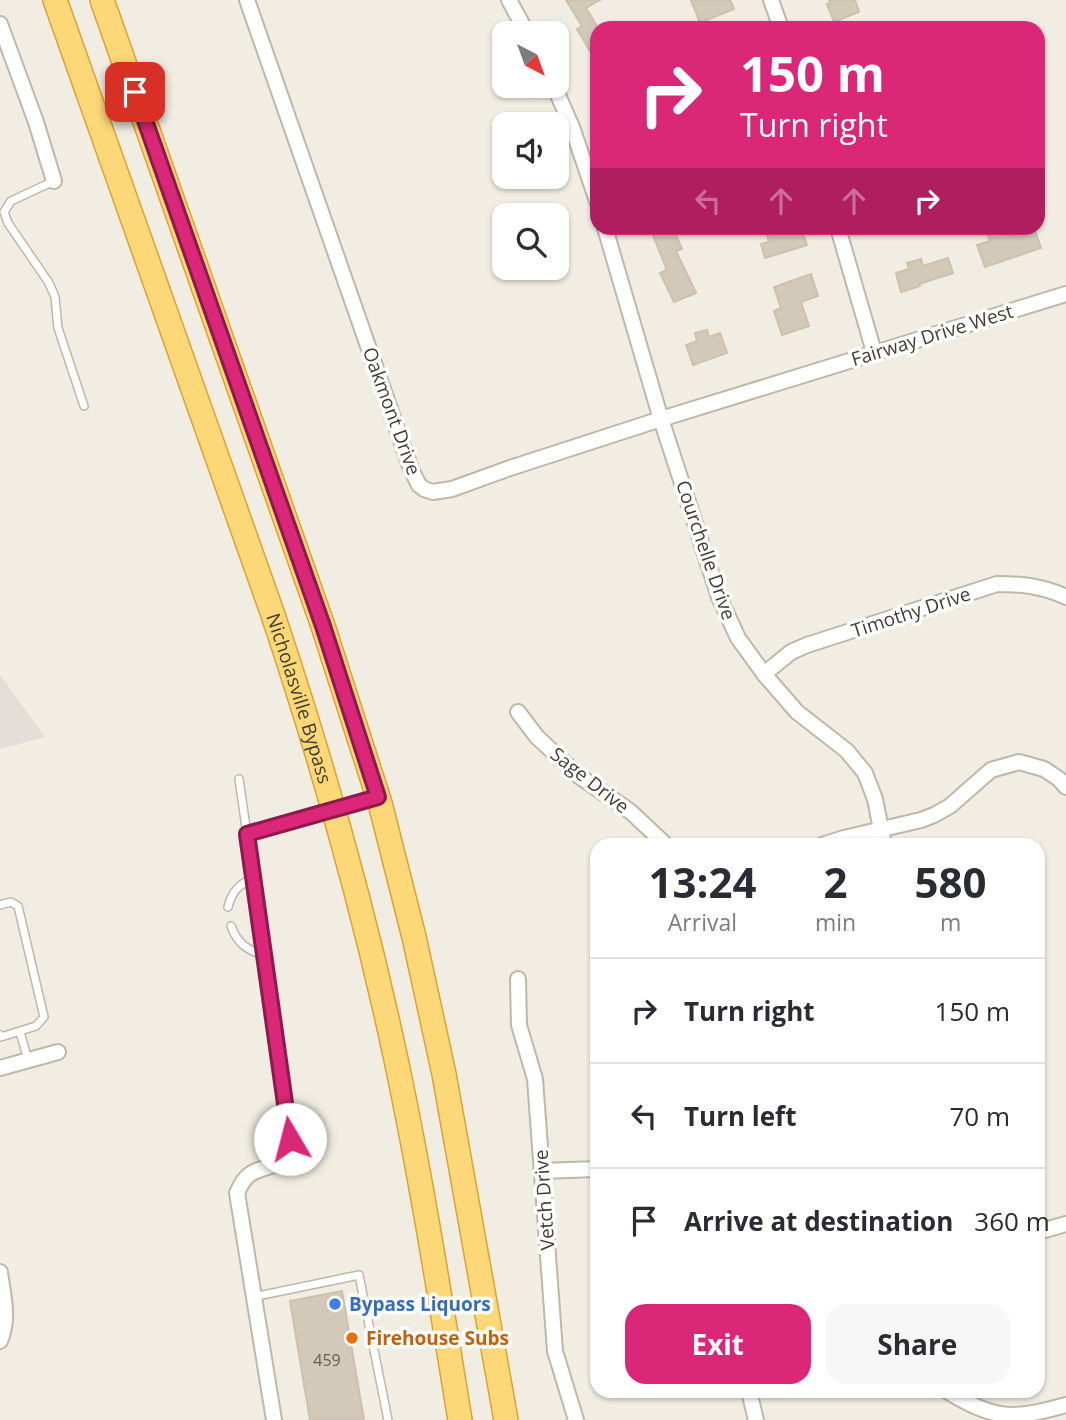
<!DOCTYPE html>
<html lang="en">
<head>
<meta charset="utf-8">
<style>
  :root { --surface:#fff; --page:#f7f7f7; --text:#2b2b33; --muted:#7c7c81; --line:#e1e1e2; --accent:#db2777 }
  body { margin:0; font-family:"Open Sans",sans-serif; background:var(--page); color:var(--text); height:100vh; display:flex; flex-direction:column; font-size:26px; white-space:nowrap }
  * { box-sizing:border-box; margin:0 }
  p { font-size:23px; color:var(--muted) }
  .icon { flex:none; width:38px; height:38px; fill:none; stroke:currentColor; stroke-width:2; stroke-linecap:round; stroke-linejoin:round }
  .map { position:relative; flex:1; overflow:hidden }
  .details { position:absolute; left:590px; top:838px; width:455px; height:560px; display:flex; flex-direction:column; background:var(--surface); border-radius:21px; box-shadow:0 2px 5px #0004 }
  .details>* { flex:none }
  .guide { position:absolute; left:590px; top:21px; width:455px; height:214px; border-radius:21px; box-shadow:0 2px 5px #0004; background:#db2777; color:#fff; overflow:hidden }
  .needle { width:46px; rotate:139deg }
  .fabs { position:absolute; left:492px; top:21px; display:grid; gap:14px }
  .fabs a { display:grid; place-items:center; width:77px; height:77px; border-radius:14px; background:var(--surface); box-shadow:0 2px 5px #0004; font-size:35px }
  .pin { position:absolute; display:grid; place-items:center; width:60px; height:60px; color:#fff; margin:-30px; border-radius:14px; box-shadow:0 4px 10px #0006 }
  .me { position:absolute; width:77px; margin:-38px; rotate:352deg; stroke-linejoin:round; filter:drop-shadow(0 0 5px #0008) }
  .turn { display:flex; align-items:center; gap:24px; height:147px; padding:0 35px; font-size:32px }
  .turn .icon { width:91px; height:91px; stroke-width:2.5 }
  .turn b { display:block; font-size:49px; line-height:60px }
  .lanes { display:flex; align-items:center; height:66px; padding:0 35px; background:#0003; justify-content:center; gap:35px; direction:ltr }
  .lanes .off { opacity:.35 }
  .eta { display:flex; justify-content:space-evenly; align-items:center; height:119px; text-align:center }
  .eta b { font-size:42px; font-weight:700; line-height:49px }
  .action { display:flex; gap:14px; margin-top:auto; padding:14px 35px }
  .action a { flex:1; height:80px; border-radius:21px; background:var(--accent); color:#fff; font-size:28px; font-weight:700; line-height:80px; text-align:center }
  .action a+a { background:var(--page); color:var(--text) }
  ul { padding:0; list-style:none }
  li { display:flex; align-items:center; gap:21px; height:105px; padding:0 35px; border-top:2px solid var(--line) }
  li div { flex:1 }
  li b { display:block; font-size:26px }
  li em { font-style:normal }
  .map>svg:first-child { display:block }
  .industrial { fill:#e3ded7 }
  .building { fill:#d2c9b8; stroke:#cdc1ab; stroke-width:2 }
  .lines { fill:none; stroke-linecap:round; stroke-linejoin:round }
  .service-casing { stroke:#bfb8a8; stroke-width:10 }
  .minor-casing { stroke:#bfb8a8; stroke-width:18 }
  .trunk-casing { stroke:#dba332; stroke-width:26 }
  .service { stroke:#fff; stroke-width:7 }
  .minor { stroke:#fff; stroke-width:14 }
  .trunk { stroke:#fdd878; stroke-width:23 }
  .route-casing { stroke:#8e194d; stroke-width:18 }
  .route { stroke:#db2777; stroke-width:12 }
  .shop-dot { fill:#3f7fe0; stroke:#fff; stroke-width:2.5 }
  .food-dot { fill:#e8710a; stroke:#fff; stroke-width:2.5 }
  .labels { text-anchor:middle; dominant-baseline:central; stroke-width:7; stroke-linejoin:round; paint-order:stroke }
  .number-label { font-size:16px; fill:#666054 }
  .street-label { font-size:19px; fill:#423d33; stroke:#fff }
  .shop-label { font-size:19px; font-weight:bold; fill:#366cbe; stroke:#fff; text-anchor:start }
  .food-label { font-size:19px; font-weight:bold; fill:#c56008; stroke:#fff; text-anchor:start }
</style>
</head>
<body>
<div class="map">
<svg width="1066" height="1420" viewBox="0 0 1066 1420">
  <rect width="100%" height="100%" fill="#f1ede2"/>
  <!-- industrial -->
  <path class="industrial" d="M0 675 45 737 0 749Z"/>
  <!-- building -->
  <g class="building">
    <path d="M566 0H600L586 8 597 26V63L577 29 582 26Z"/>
    <path d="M691 0H730L734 9 700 23Z"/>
    <path d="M829 0H855L859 12 834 22 827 4 830 3Z"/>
    <path d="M650 228H673L682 249 676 251 696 293 674 302 660 273 667 270Z"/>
    <path d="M765 228H801L807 245 765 258 761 244 769 242Z"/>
    <path d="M985 228H1007L1009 236 1034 228 1041 248 985 267 977 245 990 241Z"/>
    <path d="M948 258 953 273 919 284 920 286 901 292 896 273 909 269 907 263 921 259 923 266Z"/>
    <path d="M811 274 818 296 801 302 809 326 782 335 774 311 781 308 774 287Z"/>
    <path d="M707 330 709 337 720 333 727 353 693 365 686 345 697 341 695 333Z"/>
    <path d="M342 1291 364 1420H310L290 1301Z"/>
  </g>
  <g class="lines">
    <!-- service casing -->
    <g class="service-casing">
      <g id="service">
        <path d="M54 181 11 201 4 212 8 223 49 283 55 297 58 328 84 406"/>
        <path d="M239 779 247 834"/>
        <path d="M0 905 11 902 18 906 44 1017 36 1026 1 1037 0 1035"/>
        <path d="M228 907C232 892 238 885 253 878"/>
        <path d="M231 926C238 945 247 949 264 956"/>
        <path d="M20 1032 28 1060"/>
        <path d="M253 1297 359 1275 388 1420"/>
      </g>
    </g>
    <!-- minor casing -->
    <g class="minor-casing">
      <g id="minor">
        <path d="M247 0 411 469 419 485 424 489 433 492 452 489 510 468 661 419 1066 294"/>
        <path d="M509 0 527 33"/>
        <path d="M771 0 781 28"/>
        <path d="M0 24 36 122 54 181"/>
        <path d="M554 86 572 127 597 201"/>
        <path d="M605 228 660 416 719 597 738 638 764 674 797 712 847 751 865 773 875 799 884 845"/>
        <path d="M838 228 874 352"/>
        <path d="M764 674 791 652 807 645 997 584C1022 584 1043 586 1066 597"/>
        <path d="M518 712 537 737 579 776 631 812 666 845"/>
        <path d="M822 845 844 838 921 820 934 815 950 806 991 770 1019 762 1044 769 1059 779 1066 787"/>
        <path d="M518 979 519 1025 535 1079 555 1351 576 1420"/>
        <path d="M0 1068 58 1052"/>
        <path d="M541 1171 597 1169"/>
        <path d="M1038 1232 1066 1224"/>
        <path d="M0 1272C3 1296 10 1318 0 1341"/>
        <path d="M749 1391 756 1420"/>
        <path d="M947 1391C994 1420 1013 1420 1066 1405"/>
        <path d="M274 1420 237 1193C248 1167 258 1172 282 1162L288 1151 290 1139 247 834 378 797"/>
      </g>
    </g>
    <!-- trunk casing -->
    <g class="trunk-casing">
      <g id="trunk">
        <path id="s1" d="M55 0 272 612C321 758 363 905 395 1055 421 1176 440 1298 460 1420"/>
        <path d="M102 0 323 626 380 803 414 937 444 1074 506 1420"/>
      </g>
    </g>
    <!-- service -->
    <use href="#service" class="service"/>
    <!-- minor -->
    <use href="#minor" class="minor"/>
    <!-- trunk -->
    <use href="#trunk" class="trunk"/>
  </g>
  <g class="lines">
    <!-- route casing -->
    <g class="route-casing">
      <path id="route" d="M135 92 323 626 378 797 247 834 290 1139"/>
    </g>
    <!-- route -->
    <use href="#route" class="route"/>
  </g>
  <!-- markers -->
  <circle class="shop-dot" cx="335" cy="1304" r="7"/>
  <circle class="food-dot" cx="352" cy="1338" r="7"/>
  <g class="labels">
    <!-- number labels -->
    <g class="number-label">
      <text x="327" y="1360">459</text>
    </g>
    <!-- street labels -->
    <g class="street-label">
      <text transform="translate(932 335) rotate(-17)">Fairway Drive West</text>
      <text transform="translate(392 411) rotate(70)">Oakmont Drive</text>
      <text transform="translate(706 550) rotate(71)">Courchelle Drive</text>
      <text transform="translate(911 612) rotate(-18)">Timothy Drive</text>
      <text stroke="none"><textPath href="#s1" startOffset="740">Nicholasville Bypass</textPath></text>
      <text transform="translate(590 780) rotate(38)">Sage Drive</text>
      <text transform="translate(544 1200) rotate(-94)">Vetch Drive</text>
    </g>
    <!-- shop labels -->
    <g class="shop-label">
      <text x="349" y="1304">Bypass Liquors</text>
    </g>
    <!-- food labels -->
    <g class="food-label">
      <text x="366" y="1338">Firehouse Subs</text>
    </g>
  </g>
</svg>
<div class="fabs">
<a><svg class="needle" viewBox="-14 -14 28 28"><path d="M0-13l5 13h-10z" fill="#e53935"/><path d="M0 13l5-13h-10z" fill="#7c7c81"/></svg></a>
<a><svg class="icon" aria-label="sound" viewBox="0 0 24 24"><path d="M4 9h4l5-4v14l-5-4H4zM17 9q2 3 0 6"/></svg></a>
<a><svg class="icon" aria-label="search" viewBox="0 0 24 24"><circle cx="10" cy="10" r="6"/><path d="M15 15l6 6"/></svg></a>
</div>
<div class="pin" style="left:135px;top:92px;background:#d93025"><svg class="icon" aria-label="arrive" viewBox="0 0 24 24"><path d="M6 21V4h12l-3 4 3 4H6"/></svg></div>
<svg class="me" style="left:290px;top:1139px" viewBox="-20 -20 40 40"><circle r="19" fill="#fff"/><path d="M0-13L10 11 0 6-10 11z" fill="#db2777"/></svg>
<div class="guide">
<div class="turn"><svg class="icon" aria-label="right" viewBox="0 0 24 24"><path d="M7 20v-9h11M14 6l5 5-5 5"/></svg><div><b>150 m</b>Turn right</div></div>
<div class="lanes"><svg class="icon off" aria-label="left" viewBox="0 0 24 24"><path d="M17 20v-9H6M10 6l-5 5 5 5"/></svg><svg class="icon off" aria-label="ahead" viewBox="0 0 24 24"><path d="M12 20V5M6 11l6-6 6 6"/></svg><svg class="icon off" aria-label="ahead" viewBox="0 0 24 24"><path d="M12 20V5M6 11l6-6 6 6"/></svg><svg class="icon" aria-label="right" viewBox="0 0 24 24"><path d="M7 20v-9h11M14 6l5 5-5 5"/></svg></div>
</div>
<section class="details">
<div class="eta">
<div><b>13:24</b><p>Arrival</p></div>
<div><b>2</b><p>min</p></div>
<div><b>580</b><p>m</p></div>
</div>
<ul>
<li><svg class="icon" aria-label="right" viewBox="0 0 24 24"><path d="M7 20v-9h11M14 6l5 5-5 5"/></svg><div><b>Turn right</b></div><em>150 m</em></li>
<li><svg class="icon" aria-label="left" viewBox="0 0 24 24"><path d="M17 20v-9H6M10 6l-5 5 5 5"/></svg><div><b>Turn left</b></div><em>70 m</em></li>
<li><svg class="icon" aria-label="arrive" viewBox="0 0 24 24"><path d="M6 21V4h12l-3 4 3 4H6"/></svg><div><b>Arrive at destination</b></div><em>360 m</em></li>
</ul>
<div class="action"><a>Exit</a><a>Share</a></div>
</section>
</div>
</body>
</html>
